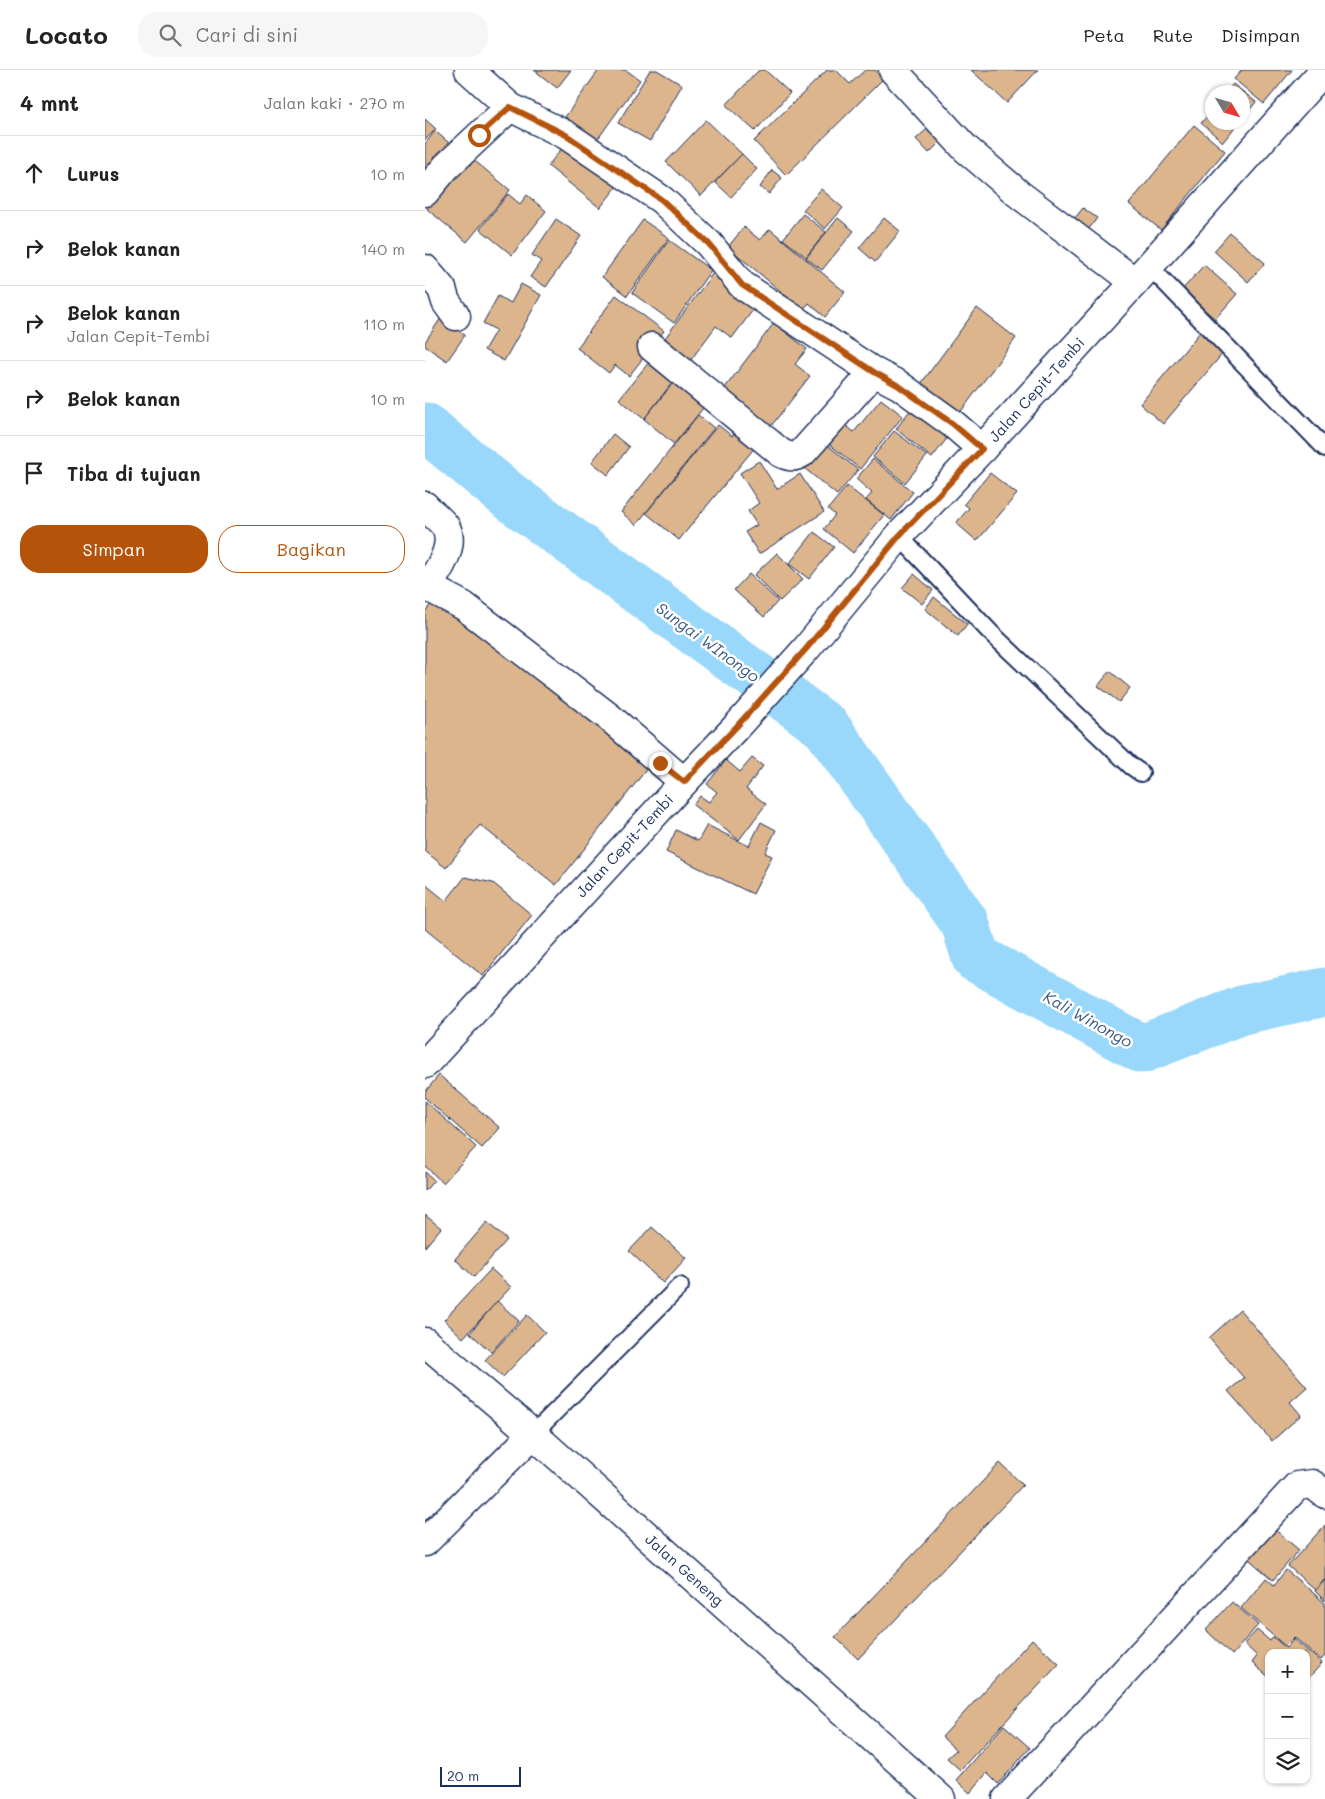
<!DOCTYPE html>
<html lang="id">
<head>
<meta charset="utf-8">
<style>
	:root { --surface:#fff; --page:#f6f6f6; --text:#222; --muted:#767676; --line:#e0e0e0; --accent:#b45309 }
	body { margin:0; font-family:Mali,sans-serif; background:var(--page); color:var(--text) }
	.controls { position:absolute; right:15px; bottom:15px; display:grid; overflow:hidden; border-radius:10px; box-shadow:0 1px 4px #0004 }
	.controls button { width:45px; height:45px; display:grid; place-items:center; padding:0; border:0; border-bottom:1px solid var(--line); background:var(--surface); color:var(--text); font:25px sans-serif }
	.compass { position:absolute; left:780px; top:15px; width:45px; height:45px; border-radius:50%; background:var(--surface); box-shadow:0 1px 4px #0004; rotate:128deg }
	.scale { position:absolute; left:15px; bottom:12px; width:81px; box-sizing:border-box; padding-left:5px; border:2px solid #1b2f5e; border-top:0; font-size:14px; line-height:18px; white-space:nowrap; color:#1b2f5e; -webkit-text-stroke:4px #fff; paint-order:stroke }
	.stop { position:absolute; width:15px; height:15px; margin:-11px; border:4px solid #b45309; border-radius:50%; background:#fff }
	.stop.end { background:#b45309; border-color:#fff; box-shadow:0 1px 5px #0008 }
	.list { margin:0; padding:0; list-style:none }
	h2 { display:flex; justify-content:space-between; align-items:center; height:65px; margin:0; padding:0 20px; font-size:21px }
	h2 small { font-size:16px; font-weight:400; color:var(--muted) }
	.list li { display:grid; grid-template-columns:32px 1fr auto; gap:15px; align-items:center; box-sizing:border-box; height:75px; padding:0 20px; border-top:1px solid var(--line) }
	.list b { display:block; font-size:19px; white-space:nowrap }
	.list p { margin:0; font-size:16px; white-space:nowrap; color:var(--muted) }
	.list em { font-size:16px; font-style:normal; color:var(--muted) }
	.actions { display:flex; gap:10px; padding:15px 20px }
	.actions a { flex:1; padding:11px 0; border:1px solid var(--accent); border-radius:20px; text-align:center; font-size:18px; color:var(--accent) }
	.actions .main { background:var(--accent); color:#fff }
	.icon { flex:none; width:28px; height:28px; fill:none; stroke:currentColor; stroke-width:2; stroke-linecap:round; stroke-linejoin:round }
	.map { position:relative; flex:none; width:900px; height:1729px; overflow:hidden }
	header { display:flex; align-items:center; gap:30px; box-sizing:border-box; height:70px; padding:0 25px; background:var(--surface); border-bottom:1px solid var(--line) }
	header strong { font-size:24px }
	nav { display:flex; gap:28px; margin-inline-start:auto; font-size:18px }
	.search { width:350px; height:45px; background:var(--page); display:flex; align-items:center; gap:12px; box-sizing:border-box; padding:0 18px; border-radius:20px; color:var(--muted); font-size:19px }
	main { display:flex }
	aside { flex:1; background:var(--surface) }
	.map>svg:first-child { display:block }
	.lines { fill:none; stroke-linecap:round; stroke-linejoin:round }
	.river { stroke:#99d8fb; stroke-width:49 }
	.building { fill:#dcb58d; stroke:#1b2f5e }
	.service-casing { stroke:#1b2f5e; stroke-width:20 }
	.minor-casing { stroke:#1b2f5e; stroke-width:31 }
	.secondary-casing { stroke:#1b2f5e; stroke-width:31 }
	.service { stroke:#fff; stroke-width:16 }
	.minor { stroke:#fff; stroke-width:28 }
	.secondary { stroke:#fff; stroke-width:28 }
	.route { stroke:#b45309; stroke-width:6 }
	.labels { text-anchor:middle; stroke-width:5; stroke-linejoin:round; paint-order:stroke }
	.street-label { font-size:15px; fill:#1b2f5e; stroke:#fff }
	.water-label { font-size:16px; font-style:italic; fill:#3a5985; stroke:#fff }
</style>
</head>
<body>
<header>
<strong>Locato</strong>
<div class="search"><svg class="icon" aria-label="search" viewBox="0 0 24 24"><circle cx="10" cy="10" r="6"/><path d="M15 15l6 6"/></svg>Cari di sini</div>
<nav><a>Peta</a><a>Rute</a><a>Disimpan</a></nav>
</header>
<main>
<aside>
<h2>4 mnt<small>Jalan kaki · 270 m</small></h2>
<ul class="list">
<li><svg class="icon" aria-label="ahead" viewBox="0 0 24 24"><path d="M12 20V5M6 11l6-6 6 6"/></svg><div><b>Lurus</b></div><em>10 m</em></li>
<li><svg class="icon" aria-label="right" viewBox="0 0 24 24"><path d="M7 20v-9h11M14 6l5 5-5 5"/></svg><div><b>Belok kanan</b></div><em>140 m</em></li>
<li><svg class="icon" aria-label="right" viewBox="0 0 24 24"><path d="M7 20v-9h11M14 6l5 5-5 5"/></svg><div><b>Belok kanan</b><p>Jalan Cepit-Tembi</p></div><em>110 m</em></li>
<li><svg class="icon" aria-label="right" viewBox="0 0 24 24"><path d="M7 20v-9h11M14 6l5 5-5 5"/></svg><div><b>Belok kanan</b></div><em>10 m</em></li>
<li><svg class="icon" aria-label="arrive" viewBox="0 0 24 24"><path d="M6 21V4h12l-3 4 3 4H6"/></svg><div><b>Tiba di tujuan</b></div></li>
</ul>
<div class="actions"><a class="main">Simpan</a><a>Bagikan</a></div>
</aside>
<div class="map">
<svg width="900" height="1729" viewBox="0 0 900 1729">
	<rect width="100%" height="100%" fill="#fff"/>
	<filter id="ink" filterUnits="userSpaceOnUse"><feTurbulence type="fractalNoise" baseFrequency=".02" numOctaves="2"/><feDisplacementMap in="SourceGraphic" scale="10" xChannelSelector="R" yChannelSelector="G"/><feConvolveMatrix kernelMatrix="1 2 1 2 8 2 1 2 1" color-interpolation-filters="sRGB"/></filter>
	<g filter="url(#ink)">
		<g class="lines">
			<!-- river -->
			<polyline class="river" points="0,357 84,426 401,657 540,853 551,888 717,979 817,940 900,922"/>
		</g>
		<!-- building -->
		<g class="building">
			<polygon points="109,0 146,0 132,18"/>
			<polygon points="174,0 201,0 215,10 172,70 140,47"/>
			<polygon points="225,0 232,0 257,15 225,71 193,53"/>
			<polygon points="334,0 340,0 365,23 330,61 301,35"/>
			<polygon points="402,0 411,0 425,14 440,0 450,0 458,9 361,105 329,71"/>
			<polygon points="546,0 613,0 582,33"/>
			<polygon points="817,0 867,0 839,34 809,9"/>
			<polygon points="808,14 831,32 818,48 818,22 801,22"/>
			<polygon points="788,39 788,52 814,52 798,72 776,53"/>
			<polygon points="0,49 11,59 0,70"/>
			<polygon points="281,50 317,84 276,126 241,92"/>
			<polygon points="769,55 800,81 736,160 704,134"/>
			<polygon points="503,58 515,72 504,83 491,69"/>
			<polygon points="10,61 30,78 0,104 0,74"/>
			<polygon points="140,74 197,110 175,138 123,96"/>
			<polygon points="317,84 332,99 306,127 290,112"/>
			<polygon points="45,87 85,120 42,172 2,139"/>
			<polygon points="347,100 357,108 344,124 335,117"/>
			<polygon points="396,119 418,138 400,159 378,140"/>
			<polygon points="83,124 95,134 102,125 121,141 87,185 55,159"/>
			<polygon points="658,138 672,148 660,164 646,153"/>
			<polygon points="378,144 401,162 381,187 358,169"/>
			<polygon points="413,148 429,161 397,200 381,188"/>
			<polygon points="459,148 475,161 450,192 434,178"/>
			<polygon points="131,149 156,166 121,217 105,207 116,191 107,185"/>
			<polygon points="218,150 244,168 202,226 177,207"/>
			<polygon points="319,157 335,170 345,159 420,222 400,247 384,233 378,240 303,177"/>
			<polygon points="805,163 840,193 823,212 789,181"/>
			<polygon points="244,170 286,200 249,253 207,223"/>
			<polygon points="779,195 812,224 790,249 757,220"/>
			<polygon points="288,203 331,236 307,268 291,256 259,299 232,279"/>
			<polygon points="96,214 116,225 79,291 59,280 71,260 58,253 73,226 86,233"/>
			<polygon points="191,225 239,261 204,306 190,295 184,303 152,278"/>
			<polygon points="552,238 591,268 531,348 492,319"/>
			<polygon points="16,248 40,265 22,291 0,276 0,272"/>
			<polygon points="349,253 382,279 370,294 385,306 346,356 330,344 293,327"/>
			<polygon points="775,262 799,282 738,354 715,334"/>
			<polygon points="229,286 253,305 219,349 194,329"/>
			<polygon points="253,307 283,332 249,374 219,349"/>
			<polygon points="456,329 478,346 435,399 398,369 413,349 429,362"/>
			<polygon points="486,339 523,367 507,388 471,359"/>
			<polygon points="273,345 289,358 211,455 196,442"/>
			<polygon points="293,355 307,366 311,360 331,376 254,470 221,443"/>
			<polygon points="469,361 502,386 480,413 448,387"/>
			<polygon points="188,364 204,377 183,405 167,392"/>
			<polygon points="394,368 433,400 412,425 373,393"/>
			<polygon points="448,389 488,422 466,450 441,430 447,423 431,409"/>
			<polygon points="334,391 352,419 375,404 399,442 334,484 320,462 332,455 323,441 334,433 315,403"/>
			<polygon points="565,403 592,424 552,471 531,453 544,438 539,434"/>
			<polygon points="422,416 459,445 428,483 399,459 410,445 403,439"/>
			<polygon points="389,462 409,477 384,509 364,494"/>
			<polygon points="352,483 378,509 355,531 329,505"/>
			<polygon points="324,504 353,531 339,547 309,520"/>
			<polygon points="489,504 508,520 497,534 477,518"/>
			<polygon points="509,527 542,554 533,566 500,539"/>
			<polygon points="10,529 224,696 131,815 55,755 21,798 0,781 0,542"/>
			<polygon points="685,601 705,618 694,632 673,616"/>
			<polygon points="327,688 338,696 321,719 341,734 314,770 268,735 275,726 284,732 292,722 282,714 301,690 315,702"/>
			<polygon points="336,752 351,760 340,783 347,786 328,824 241,782 251,760 273,771 282,755 324,776"/>
			<polygon points="40,807 68,813 107,845 58,906 0,859 0,814 21,831"/>
			<polygon points="14,1005 75,1058 57,1078 0,1028 0,1022"/>
			<polygon points="0,1031 51,1077 18,1113 0,1096"/>
			<polygon points="0,1102 9,1110 0,1121"/>
			<polygon points="0,1145 16,1158 0,1177"/>
			<polygon points="62,1152 82,1170 49,1207 30,1189"/>
			<polygon points="227,1157 261,1188 238,1213 204,1181"/>
			<polygon points="66,1199 86,1217 38,1268 19,1250"/>
			<polygon points="72,1231 94,1251 66,1282 45,1263"/>
			<polygon points="815,1240 882,1317 865,1332 876,1345 847,1371 803,1321 819,1308 784,1268"/>
			<polygon points="102,1245 120,1262 78,1307 60,1290"/>
			<polygon points="575,1393 598,1415 433,1589 410,1567"/>
			<polygon points="843,1454 874,1480 848,1510 818,1484"/>
			<polygon points="900,1455 900,1509 890,1520 863,1496"/>
			<polygon points="861,1500 900,1533 900,1586 896,1590 869,1567 860,1576 816,1538 841,1508 849,1515"/>
			<polygon points="900,1510 900,1531 890,1521"/>
			<polygon points="807,1532 833,1555 807,1585 781,1560"/>
			<polygon points="832,1560 845,1571 848,1567 861,1578 869,1569 897,1593 881,1611 881,1583 844,1583 844,1607 827,1593 832,1586 819,1574"/>
			<polygon points="607,1569 634,1594 535,1700 522,1688 531,1680 517,1667"/>
			<polygon points="579,1655 605,1678 573,1714 562,1703 545,1723 531,1710"/>
		</g>
		<g class="lines">
			<defs>
				<g id="service">
					<polyline points="724,196 900,378"/>
					<polyline points="474,466 565,562 706,696 716,703"/>
					<polyline points="108,1364 255,1216"/>
				</g>
				<g id="minor">
					<polyline points="44,0 85,37 141,65 237,130 284,174 317,215 449,302 474,315 528,354 557,379"/>
					<polyline points="468,0 541,79 595,125 710,212"/>
					<polyline points="0,122 21,97 85,37"/>
					<polyline points="0,199 17,219 21,232 31,246"/>
					<path d="M227 277 356 383C365 387 369 388 377 383L449 302"/>
					<path d="M0 436C6 443 15 449 20 456 32 475 12 504 0 518"/>
					<polyline points="1,516 39,536 184,647 259,712"/>
					<polyline points="0,1272 108,1364 516,1729"/>
					<polyline points="0,1472 108,1364"/>
					<polyline points="582,1729 872,1416 887,1414 900,1424"/>
				</g>
				<polyline id="secondary" points="0,994 259,712 312,656 381,579 474,466 557,379 710,212 899,0"/>
			</defs>
			<!-- service casing -->
			<use href="#service" class="service-casing"/>
			<!-- minor casing -->
			<use href="#minor" class="minor-casing"/>
			<!-- secondary casing -->
			<use href="#secondary" class="secondary-casing"/>
			<!-- service -->
			<use href="#service" class="service"/>
			<!-- minor -->
			<use href="#minor" class="minor"/>
			<!-- secondary -->
			<use href="#secondary" class="secondary"/>
		</g>
	</g>
	<g class="lines" filter="url(#ink)">
		<!-- route -->
		<polyline class="route" points="54,65 85,37 141,65 237,130 284,174 317,215 449,302 474,316 528,354 557,379 474,466 381,579 312,656 259,712 235,693"/>
	</g>
	<g class="labels">
		<!-- street labels -->
		<g class="street-label">
			<text transform="translate(612 320) rotate(-48)" y="5">Jalan Cepit-Tembi</text>
			<text transform="translate(200 776) rotate(-47)" y="5">Jalan Cepit-Tembi</text>
			<text transform="translate(259 1500) rotate(42)" y="5">Jalan Geneng</text>
		</g>
		<!-- water labels -->
		<g class="water-label">
			<text transform="translate(283 572) rotate(36)" y="6">Sungai WInongo</text>
			<text transform="translate(663 949) rotate(29)" y="6">Kali Winongo</text>
		</g>
	</g>
</svg>
<div class="controls">
<button>+</button>
<button>−</button>
<button><svg class="icon" aria-label="layers" viewBox="0 0 24 24"><path d="M12 4l9 5-9 5-9-5zM3 14l9 5 9-5"/></svg></button>
</div>
<svg class="compass" viewBox="-18 -18 36 36"><path d="M0-13l5 13h-10z" fill="#e53935"/><path d="M0 13l5-13h-10z" fill="#767676"/></svg>
<div class="scale">20 m</div>
<div class="stop" style="left:54px;top:65px"></div>
<div class="stop end" style="left:235px;top:693px"></div>
</div>
</main>
</body>
</html>
